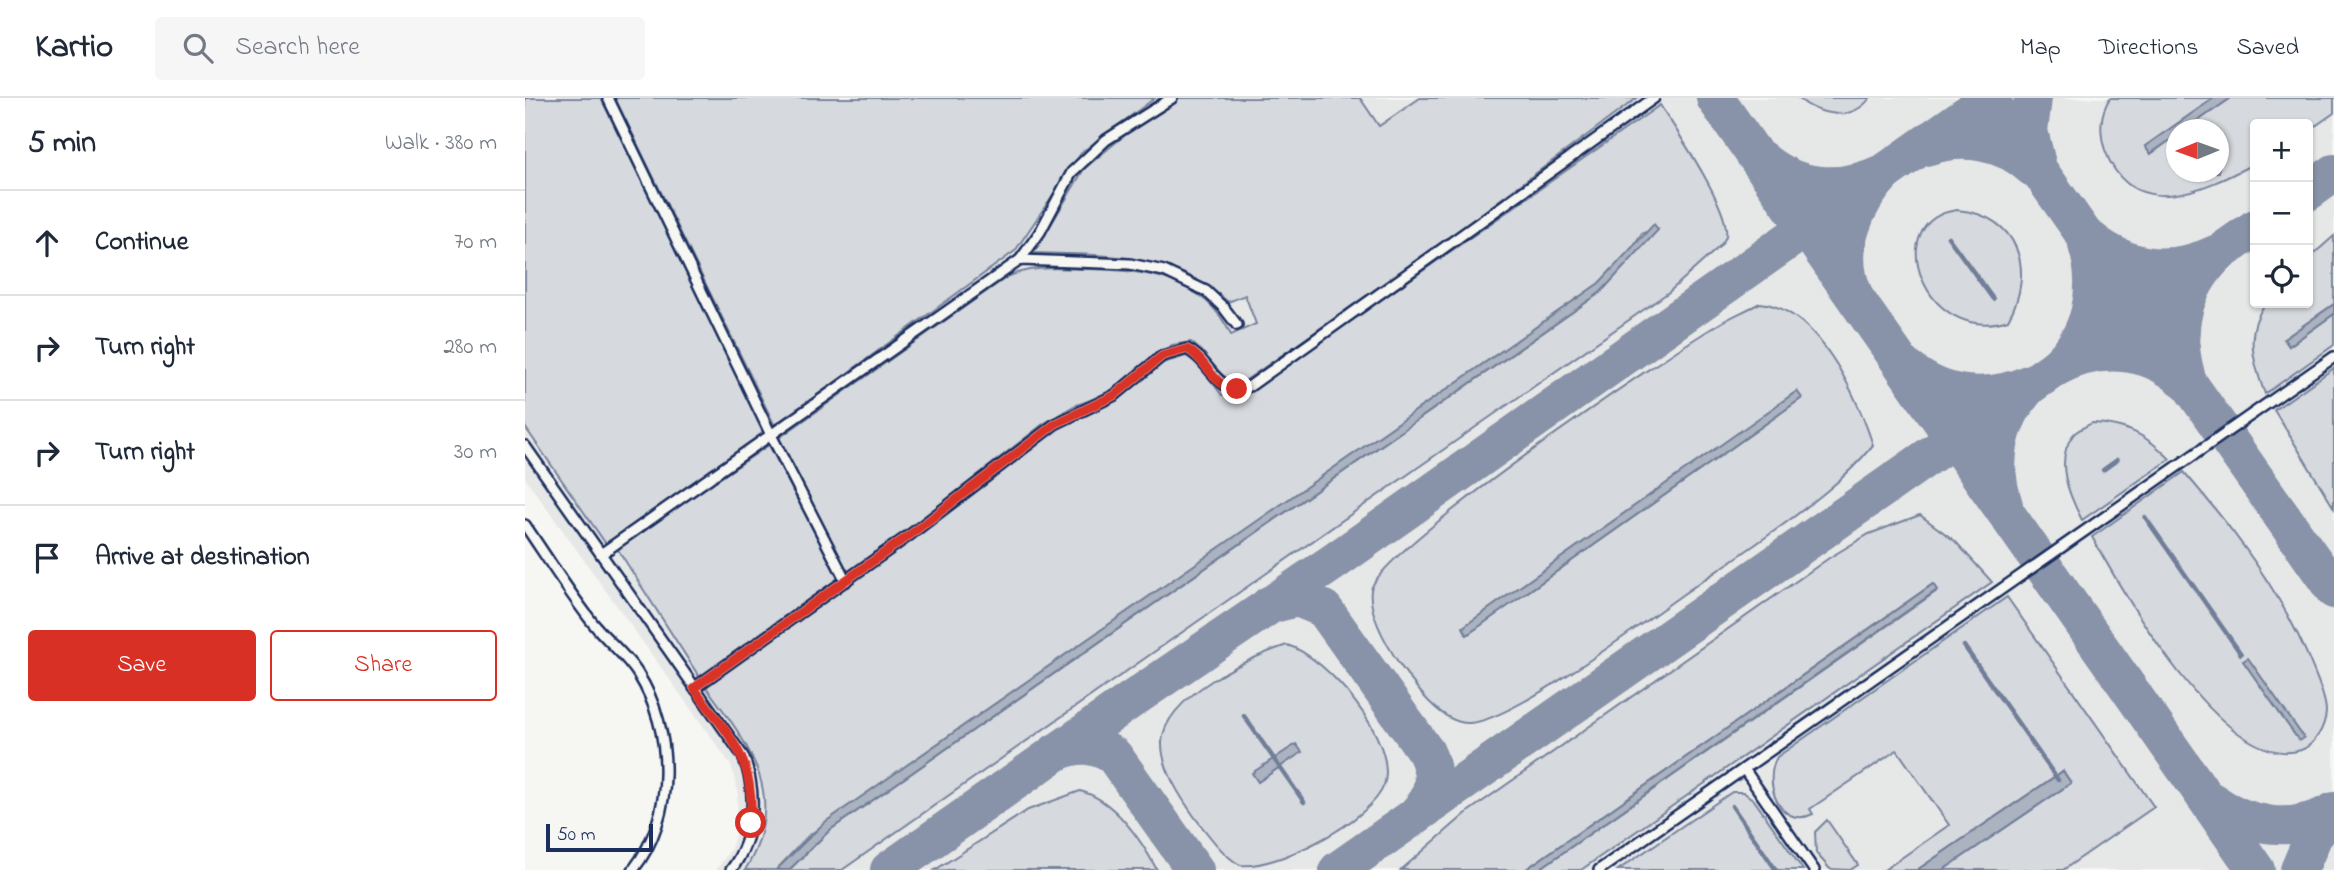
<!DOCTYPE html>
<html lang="en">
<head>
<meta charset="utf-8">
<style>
	:root { --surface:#fff; --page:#f6f6f7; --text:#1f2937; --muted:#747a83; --line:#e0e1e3; --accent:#d93025 }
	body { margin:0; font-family:"Indie Flower",sans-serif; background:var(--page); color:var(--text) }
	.controls { position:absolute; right:21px; top:21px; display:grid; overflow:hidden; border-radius:7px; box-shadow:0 2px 5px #0004 }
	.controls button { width:63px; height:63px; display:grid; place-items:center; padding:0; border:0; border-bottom:2px solid var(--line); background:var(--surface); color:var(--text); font:35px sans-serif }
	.compass { position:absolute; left:1641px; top:21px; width:63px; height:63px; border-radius:50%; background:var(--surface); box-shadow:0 2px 5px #0004; rotate:269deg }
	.scale { position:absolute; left:21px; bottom:18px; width:107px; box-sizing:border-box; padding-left:7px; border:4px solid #1b2f5e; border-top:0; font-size:19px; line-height:24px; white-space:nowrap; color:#1b2f5e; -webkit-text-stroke:5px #f6f6f2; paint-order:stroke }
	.stop { position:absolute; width:21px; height:21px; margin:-16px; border:5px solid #d93025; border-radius:50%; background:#fff }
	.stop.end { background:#d93025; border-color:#fff; box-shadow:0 2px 7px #0008 }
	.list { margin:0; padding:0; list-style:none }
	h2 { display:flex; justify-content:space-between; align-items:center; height:91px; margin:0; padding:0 28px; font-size:30px }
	h2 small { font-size:23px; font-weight:400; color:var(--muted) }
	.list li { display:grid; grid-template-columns:46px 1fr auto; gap:21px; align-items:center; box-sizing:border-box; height:105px; padding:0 28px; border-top:2px solid var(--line) }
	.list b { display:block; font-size:26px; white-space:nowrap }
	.list em { font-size:23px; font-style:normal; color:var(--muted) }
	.actions { display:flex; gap:14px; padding:21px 28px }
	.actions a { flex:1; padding:16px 0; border:2px solid var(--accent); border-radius:7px; text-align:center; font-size:24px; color:var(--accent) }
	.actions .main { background:var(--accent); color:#fff }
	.icon { flex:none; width:38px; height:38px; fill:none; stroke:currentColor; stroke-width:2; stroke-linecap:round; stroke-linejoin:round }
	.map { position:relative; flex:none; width:1809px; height:772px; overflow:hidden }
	header { display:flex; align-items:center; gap:42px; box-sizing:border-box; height:98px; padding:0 35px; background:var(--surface); border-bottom:2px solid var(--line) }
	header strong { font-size:33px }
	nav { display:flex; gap:38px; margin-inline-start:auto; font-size:24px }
	.search { width:490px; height:63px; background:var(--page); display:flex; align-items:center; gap:18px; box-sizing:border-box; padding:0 24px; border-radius:7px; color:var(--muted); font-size:26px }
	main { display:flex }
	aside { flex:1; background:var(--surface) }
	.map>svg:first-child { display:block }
	.built { fill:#e6e7e7; fill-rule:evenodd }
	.green { fill:#d6d9dd; stroke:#78849e; stroke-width:2; fill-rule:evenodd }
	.water { fill:#abb2c0; stroke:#717e99; stroke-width:2 }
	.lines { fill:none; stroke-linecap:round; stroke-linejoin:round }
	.stream { stroke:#717e99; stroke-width:4.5 }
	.taxiway { stroke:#8892a8; stroke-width:38 }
	.lane-casing { stroke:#1b2f5e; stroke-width:14 }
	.lane { stroke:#f6f6f2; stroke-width:9 }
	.route { stroke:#d93025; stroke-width:9 }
</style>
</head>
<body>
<header>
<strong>Kartio</strong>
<div class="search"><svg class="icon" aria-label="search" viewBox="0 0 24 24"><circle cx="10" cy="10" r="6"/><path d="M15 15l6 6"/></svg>Search here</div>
<nav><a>Map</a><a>Directions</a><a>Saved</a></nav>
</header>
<main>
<aside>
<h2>5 min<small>Walk · 380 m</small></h2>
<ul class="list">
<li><svg class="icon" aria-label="ahead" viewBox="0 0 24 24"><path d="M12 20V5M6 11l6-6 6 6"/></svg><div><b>Continue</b></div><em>70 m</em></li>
<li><svg class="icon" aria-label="right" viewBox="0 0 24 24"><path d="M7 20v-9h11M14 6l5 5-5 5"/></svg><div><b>Turn right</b></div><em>280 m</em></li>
<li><svg class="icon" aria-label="right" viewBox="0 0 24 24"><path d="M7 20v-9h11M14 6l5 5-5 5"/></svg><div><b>Turn right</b></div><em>30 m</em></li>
<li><svg class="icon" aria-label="arrive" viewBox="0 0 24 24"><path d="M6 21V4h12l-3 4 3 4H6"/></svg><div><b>Arrive at destination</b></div></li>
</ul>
<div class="actions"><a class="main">Save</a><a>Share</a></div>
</aside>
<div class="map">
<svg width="1809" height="772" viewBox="0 0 1809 772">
	<rect width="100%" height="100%" fill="#f6f6f2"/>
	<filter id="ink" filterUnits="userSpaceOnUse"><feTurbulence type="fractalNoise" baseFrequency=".0143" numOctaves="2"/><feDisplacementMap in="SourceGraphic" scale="14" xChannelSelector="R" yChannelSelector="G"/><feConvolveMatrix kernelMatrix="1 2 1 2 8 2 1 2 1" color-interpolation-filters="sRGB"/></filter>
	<g filter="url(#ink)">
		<!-- built -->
		<path class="built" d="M0 0H1809V772H191L206 751 211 733 213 693 206 667 0 380ZM1730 26H1783V205H1730ZM1652 32H1694V74H1652Z"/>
		<!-- green -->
		<g class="green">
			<polygon points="0,0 76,0 239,334 81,446 0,329"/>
			<polygon points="90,0 630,0 557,54 490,153 250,328"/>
			<path d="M652 0H835L854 28 895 0H1112L890 165 721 282C695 290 685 257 666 244L647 247 583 296 549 308 518 326 383 432 324 474 319 472 254 340 482 179C506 168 530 170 557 171 615 171 679 177 706 237L731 226 720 197 703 204C647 154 579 157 509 155L559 71 626 15Z"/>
			<path d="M1273 0H1345C1327 24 1294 18 1273 0Z"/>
			<path d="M1585 0H1689L1620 49 1626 56 1651 38 1652 74H1694V32L1661 31 1706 0H1809V15L1783 33V26H1730V65C1680 92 1607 127 1580 52 1574 34 1575 15 1585 0Z"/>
			<path d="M1135 7C1150 30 1206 112 1201 138 1200 142 1197 145 1195 148L1144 194 317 772H264L305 732 1076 194 1132 132 1117 135 1099 162 1073 187 283 738 251 772H220C265 699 224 647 181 589L388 440 512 344 551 318 596 299 631 267 661 258 674 267 697 297H720Z"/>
			<path d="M1432 112C1494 117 1511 173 1483 222 1400 249 1354 122 1432 112Z"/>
			<path d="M1809 138V206L1759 241 1764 248 1809 216V247L1740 296C1728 264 1719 233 1741 205H1783V161Z"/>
			<path d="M1235 205C1294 211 1332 299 1348 347 1334 364 1320 378 1303 392 1257 430 1206 463 1157 497 1117 525 987 624 944 625 916 626 890 588 875 567 863 549 843 516 846 492 853 452 1144 255 1194 226 1207 218 1222 212 1235 205ZM1277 300 943 536H942Z"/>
			<polygon points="1809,270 1809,410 1749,312"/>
			<path d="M1567 325C1600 326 1622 337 1645 361L1557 422C1544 397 1529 363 1548 337 1552 332 1562 328 1567 325Z"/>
			<polygon points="244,347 314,480 175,580 92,450"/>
			<path d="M1659 374C1711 434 1760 499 1789 573 1794 586 1801 601 1801 614 1800 629 1790 647 1776 652 1700 676 1598 495 1567 439Z"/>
			<polygon points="1395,417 1430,443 1467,484 1056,772 1013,772 1412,493 1408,486 1000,772 876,772 944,713 1304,460 1344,436"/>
			<path d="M1482 499 1629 709 1538 772H1418L1546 685 1538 673 1392 772H1359L1424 727 1372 652 1285 711 1288 716C1255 732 1237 685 1252 659Z"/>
			<path d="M762 547C801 558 874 643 859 687 847 722 751 772 715 767 697 757 683 736 671 721 656 700 636 670 637 644 640 598 725 559 762 547Z"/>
			<path d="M555 693C589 701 617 743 632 772H410L503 712Z"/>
			<polygon points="1207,694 1218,694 1229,702 1278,772 1093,772"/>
			<polygon points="1302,722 1333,767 1325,772 1305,771 1291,755 1290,734"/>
		</g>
		<!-- water -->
		<g class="water">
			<polygon points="1689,0 1706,0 1661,31 1652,32 1651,38 1625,56 1620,48"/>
			<polygon points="1129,126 1133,132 1076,194 305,732 264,772 251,772 300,724 1074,185"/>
			<polygon points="1809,206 1809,216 1764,248 1759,241"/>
			<polygon points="1272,293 1277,300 942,537 938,529"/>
			<polygon points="1408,486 1412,492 1013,772 1000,772"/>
			<polygon points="1723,560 1779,640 1774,643 1718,563"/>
			<polygon points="771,646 777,654 733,684 727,675"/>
			<polygon points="1538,673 1546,685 1418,772 1392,772"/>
		</g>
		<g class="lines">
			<!-- stream -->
			<g class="stream">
				<polyline points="1423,139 1468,201"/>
				<polyline points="1578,372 1592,362"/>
				<polyline points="1620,419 1716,556"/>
				<polyline points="1439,548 1533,682"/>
				<polyline points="719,618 779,704"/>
				<polyline points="1207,708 1251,772"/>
			</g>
			<!-- taxiway -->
			<g class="taxiway">
				<polyline points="1190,0 1731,772"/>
				<polyline points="1463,0 1809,492"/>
				<polyline points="1508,0 1504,33 1512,66"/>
				<path d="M1401 49C1438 37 1478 42 1508 70"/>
				<path d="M1236 61C1273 93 1318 94 1360 74 1330 105 1310 151 1328 194"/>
				<polyline points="1783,94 1809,75"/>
				<path d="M1565 141C1604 173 1649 176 1693 155 1658 191 1648 229 1661 277"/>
				<path d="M1562 147C1576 191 1566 239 1530 270 1572 247 1620 249 1657 280"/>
				<path d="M1383 271C1420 301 1465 304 1508 284 1474 318 1464 362 1479 407"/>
				<path d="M744 507 772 500 799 511 901 654C913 679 909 698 890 718"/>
				<path d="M531 654C553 645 569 645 589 658L670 772"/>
				<path d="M1685 702C1723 729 1767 737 1809 713"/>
				<polyline points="364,772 606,602 810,463 1465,0"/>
				<polyline points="813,772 1730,130"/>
				<polyline points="1774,772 1789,737 1809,715"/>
			</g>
			<defs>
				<g id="lane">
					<polyline points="83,0 246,337 321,483"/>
					<polyline points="495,162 515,134 547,74 581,42 647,0"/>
					<path d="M0 348 218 658C233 695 230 740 206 772"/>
					<path d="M0 427C21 458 41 490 64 520 78 540 100 555 113 576 149 632 151 718 108 772"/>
					<polyline points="76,456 495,162 605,166 639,173 681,193 699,210 712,227"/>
					<path d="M169 590 386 436 530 326 590 297 637 258 662 251C687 263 691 300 725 288L1129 0"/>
					<polyline points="1219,671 1289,772"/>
					<polyline points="1074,772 1809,259"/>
				</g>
			</defs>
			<!-- lane casing -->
			<use href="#lane" class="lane-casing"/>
			<!-- lane -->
			<use href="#lane" class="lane"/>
		</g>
	</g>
	<g class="lines" filter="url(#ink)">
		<!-- route -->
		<path class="route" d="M226 725C230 659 205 640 169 590L386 436 530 326 590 297 637 258 662 251C682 261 688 290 712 291"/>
	</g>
</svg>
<div class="controls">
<button>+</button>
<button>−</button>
<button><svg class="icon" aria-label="locate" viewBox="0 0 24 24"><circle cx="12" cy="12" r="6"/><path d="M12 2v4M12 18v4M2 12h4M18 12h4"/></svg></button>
</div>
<svg class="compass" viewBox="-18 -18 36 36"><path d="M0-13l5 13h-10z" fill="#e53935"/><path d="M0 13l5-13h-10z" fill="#747a83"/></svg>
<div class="scale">50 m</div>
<div class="stop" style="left:226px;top:725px"></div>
<div class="stop end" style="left:712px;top:291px"></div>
</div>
</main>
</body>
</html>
